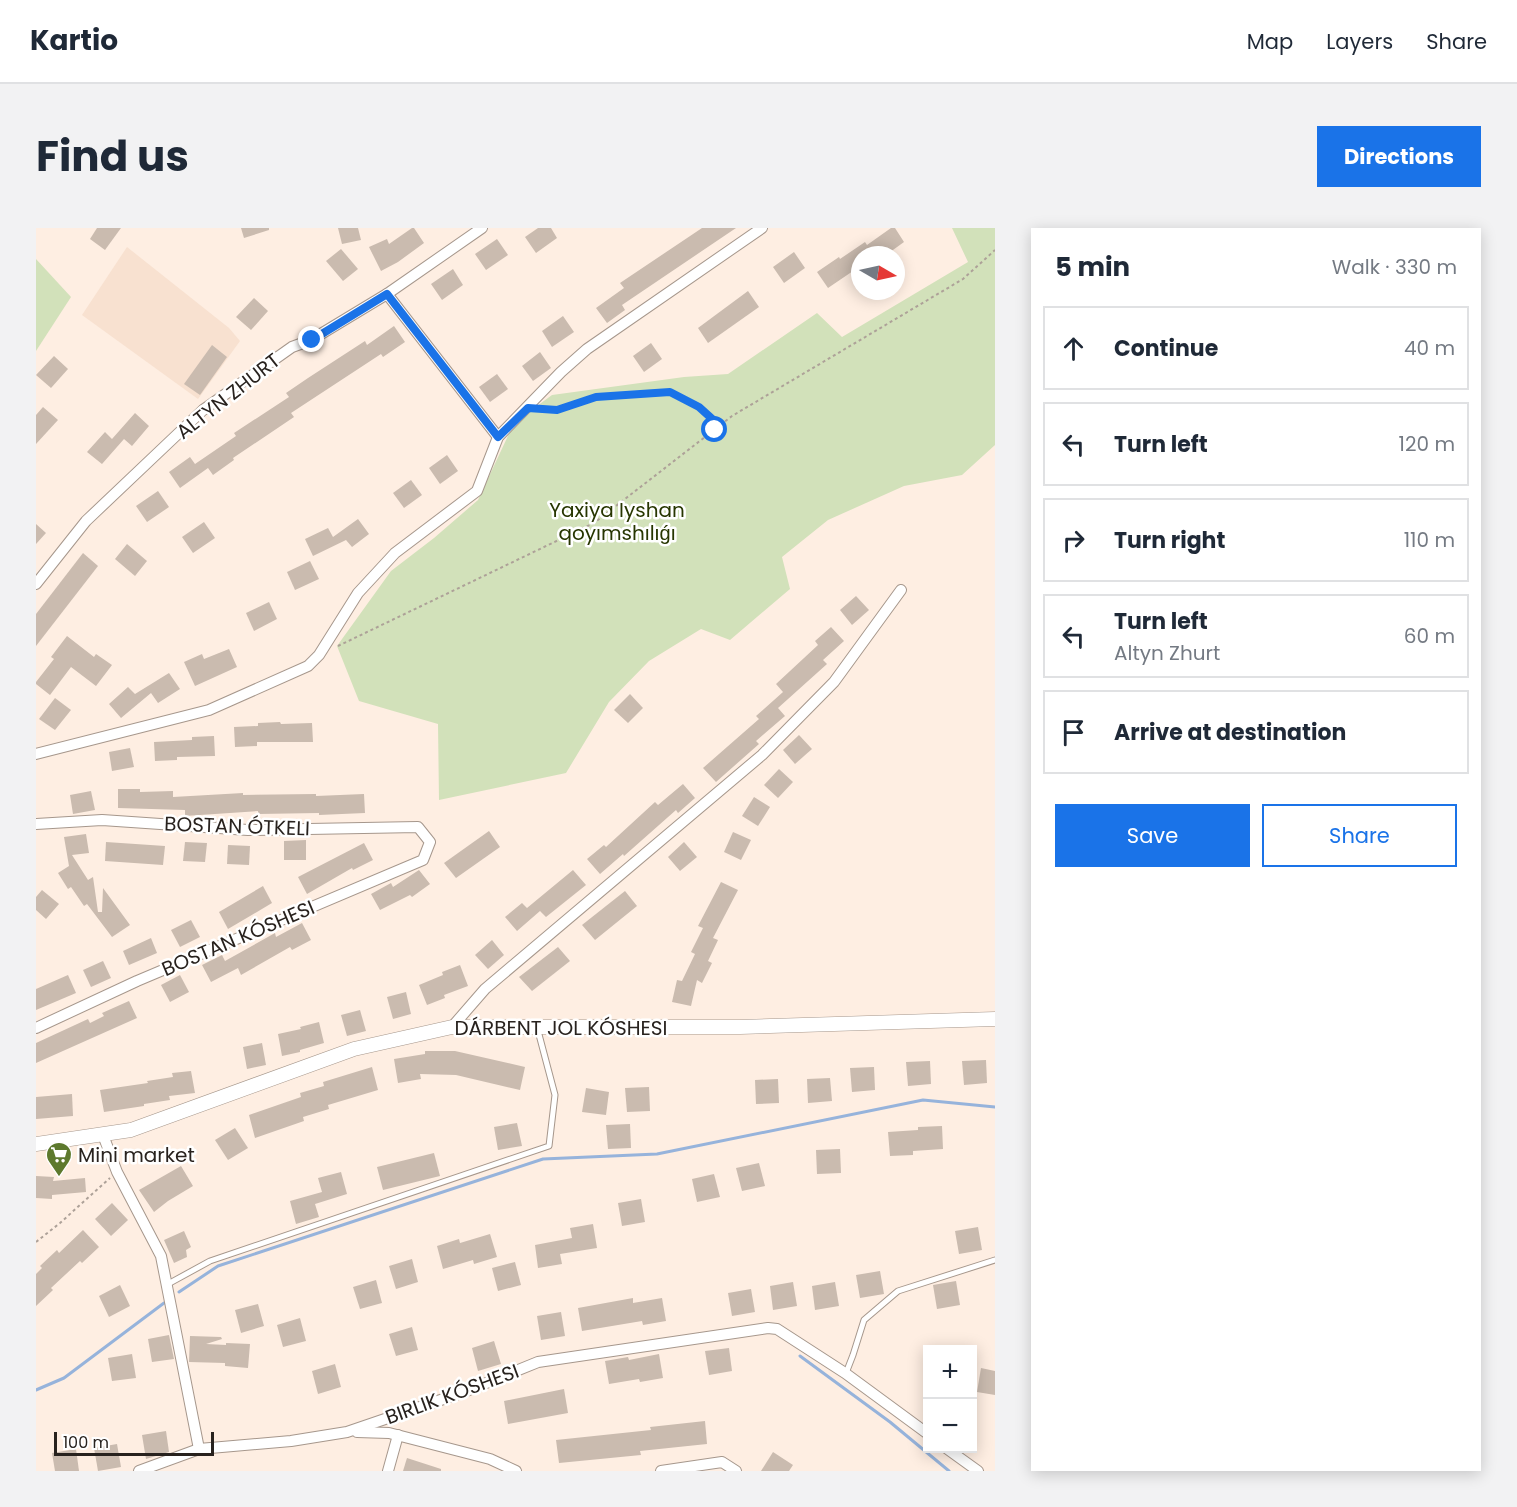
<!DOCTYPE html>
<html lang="en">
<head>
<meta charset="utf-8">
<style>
	:root { --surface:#fff; --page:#f2f2f3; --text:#1f2937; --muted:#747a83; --line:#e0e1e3; --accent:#1a73e8 }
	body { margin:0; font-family:Poppins,sans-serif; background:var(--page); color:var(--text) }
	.controls { position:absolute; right:18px; bottom:18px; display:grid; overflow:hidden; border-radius:0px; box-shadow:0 3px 15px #0003 }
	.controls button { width:54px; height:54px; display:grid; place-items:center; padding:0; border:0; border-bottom:2px solid var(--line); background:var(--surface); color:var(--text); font:30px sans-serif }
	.compass { position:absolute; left:815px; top:18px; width:54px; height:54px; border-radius:50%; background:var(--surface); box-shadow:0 3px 15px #0003; rotate:99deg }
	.scale { position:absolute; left:18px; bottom:15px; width:160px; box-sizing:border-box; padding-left:6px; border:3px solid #28221e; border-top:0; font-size:16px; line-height:21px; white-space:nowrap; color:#28221e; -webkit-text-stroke:4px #fff; paint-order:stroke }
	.stop { position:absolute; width:18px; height:18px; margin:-14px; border:4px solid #1a73e8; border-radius:50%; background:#fff }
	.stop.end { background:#1a73e8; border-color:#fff; box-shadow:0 2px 6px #0008 }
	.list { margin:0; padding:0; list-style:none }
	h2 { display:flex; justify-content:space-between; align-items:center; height:78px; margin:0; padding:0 24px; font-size:26px }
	h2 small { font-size:20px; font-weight:400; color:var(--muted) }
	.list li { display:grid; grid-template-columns:39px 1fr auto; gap:18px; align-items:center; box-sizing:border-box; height:84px; margin:0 12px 12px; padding:0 12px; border:2px solid var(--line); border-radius:0px }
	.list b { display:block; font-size:22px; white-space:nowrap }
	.list p { margin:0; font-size:20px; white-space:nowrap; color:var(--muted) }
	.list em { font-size:20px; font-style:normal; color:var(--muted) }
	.actions { display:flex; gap:12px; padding:18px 24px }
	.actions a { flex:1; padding:14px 0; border:2px solid var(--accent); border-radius:0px; text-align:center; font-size:21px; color:var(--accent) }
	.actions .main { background:var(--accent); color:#fff }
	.icon { flex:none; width:33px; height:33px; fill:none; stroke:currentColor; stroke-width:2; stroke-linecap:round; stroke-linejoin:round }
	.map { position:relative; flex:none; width:959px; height:1243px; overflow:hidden; border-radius:0px }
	header { display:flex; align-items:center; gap:36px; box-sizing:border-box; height:84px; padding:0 30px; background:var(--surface); border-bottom:2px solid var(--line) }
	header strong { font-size:28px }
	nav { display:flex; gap:33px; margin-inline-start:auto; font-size:21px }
	.intro { display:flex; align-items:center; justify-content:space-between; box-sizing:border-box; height:144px; padding:0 36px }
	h1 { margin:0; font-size:42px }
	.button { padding:15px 27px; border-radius:0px; background:var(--accent); color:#fff; font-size:21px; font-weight:700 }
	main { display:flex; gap:36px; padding:0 36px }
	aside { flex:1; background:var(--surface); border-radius:0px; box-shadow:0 3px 15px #0003 }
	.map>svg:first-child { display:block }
	.built { fill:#f8e1d0 }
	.green { fill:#d2e1ba }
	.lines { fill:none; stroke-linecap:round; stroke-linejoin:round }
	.stream { stroke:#96b3db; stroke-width:3 }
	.building { fill:#cabbaf }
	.lane-casing { stroke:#a6978c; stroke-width:7 }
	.street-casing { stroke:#a6978c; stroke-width:12 }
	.secondary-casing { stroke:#a6978c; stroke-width:15 }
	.path { stroke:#ada198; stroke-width:2; stroke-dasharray:3 3; stroke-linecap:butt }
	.lane { stroke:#fff; stroke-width:5 }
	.street { stroke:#fff; stroke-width:10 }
	.secondary { stroke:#fff; stroke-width:14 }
	.route { stroke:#1a73e8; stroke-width:8 }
	.labels { text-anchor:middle; stroke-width:5; stroke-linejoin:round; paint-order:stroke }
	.street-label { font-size:20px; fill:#28221e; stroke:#fff }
	.park-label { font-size:20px; fill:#273601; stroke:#fff }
	.poi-label { font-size:20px; fill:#28221e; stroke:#fff; text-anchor:start }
</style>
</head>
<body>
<header>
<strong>Kartio</strong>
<nav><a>Map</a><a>Layers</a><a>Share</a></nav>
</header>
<div class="intro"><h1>Find us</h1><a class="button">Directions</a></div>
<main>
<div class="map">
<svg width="959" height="1243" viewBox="0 0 959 1243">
	<rect width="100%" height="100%" fill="#feeee2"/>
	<!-- built -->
	<polygon class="built" points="91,19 193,100 204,113 162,171 46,87"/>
	<!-- green -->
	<g class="green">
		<polygon points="916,0 959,0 959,217 926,247 868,258 792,292 746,329 754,361 694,412 665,401 613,433 573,474 530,545 403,572 402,496 323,473 301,418 355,343 398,310 442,272 478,195 516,167 648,149 692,146 781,85 806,109 932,34"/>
		<polygon points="0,31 35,69 0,123"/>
	</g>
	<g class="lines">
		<!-- stream -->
		<g class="stream">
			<polyline points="143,1064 182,1038 507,931 621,926 887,872 959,879"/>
			<polyline points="764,1128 854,1194 913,1243"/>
			<polyline points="0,1162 28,1150 128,1075"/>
		</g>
	</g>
	<!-- building -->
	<g class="building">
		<polygon points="61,0 85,0 69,22 54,11"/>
		<polygon points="205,0 233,0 233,2 208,10"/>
		<polygon points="302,0 322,0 325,12 306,16"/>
		<polygon points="376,0 378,0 388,15 362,34 345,43 333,19 351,11 353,16"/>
		<polygon points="502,0 515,0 521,10 500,25 489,9"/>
		<polygon points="666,0 700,0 586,77 589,82 571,95 560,80 588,60 584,55"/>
		<polygon points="855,0 859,0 868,14 850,27 824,27 824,41 818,45 817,43 792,60 781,44 803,29 804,31 829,14 831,17"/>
		<polygon points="461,11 472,27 450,42 439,26"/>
		<polygon points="305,21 322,41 307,53 290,33"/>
		<polygon points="758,24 769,40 748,55 737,39"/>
		<polygon points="417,41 427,57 406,72 395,56"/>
		<polygon points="712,63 723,79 672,115 662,100"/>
		<polygon points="218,70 232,83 215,102 200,89"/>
		<polygon points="527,88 538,104 516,119 506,103"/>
		<polygon points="358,98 369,114 347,129 345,126 255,185 258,189 197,230 198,232 177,247 172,240 144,260 133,244 154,229 159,236 200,208 198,205 253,169 250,165 272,150 329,113 331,117"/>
		<polygon points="615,115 626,131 608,144 597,128"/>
		<polygon points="176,117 191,129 164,167 148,156"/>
		<polygon points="504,124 515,140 497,153 486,138"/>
		<polygon points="18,128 32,141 15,160 0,147"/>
		<polygon points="461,146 472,161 454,174 443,159"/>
		<polygon points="7,179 22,192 0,216 0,187"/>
		<polygon points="99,185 113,198 96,218 88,211 66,236 51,224 69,204 76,211"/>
		<polygon points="411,227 422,243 404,256 393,240"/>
		<polygon points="375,252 386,267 368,280 357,265"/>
		<polygon points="122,263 133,279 111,294 100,278"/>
		<polygon points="322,291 333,306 316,319 310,312 277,328 269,311 292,300 297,309"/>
		<polygon points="168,294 179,310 157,325 146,309"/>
		<polygon points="0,296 10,305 0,316"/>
		<polygon points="91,316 111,333 99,348 79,331"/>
		<polygon points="47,325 62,338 0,418 0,386"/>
		<polygon points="274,333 283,351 259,362 251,344"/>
		<polygon points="820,368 833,382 816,397 804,382"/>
		<polygon points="233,374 241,391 218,403 210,385"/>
		<polygon points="795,399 808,413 787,432 791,436 742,480 749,488 720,513 723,516 680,554 667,540 723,491 720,488 747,464 740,456 782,417 779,413"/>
		<polygon points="31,408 58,429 60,426 76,437 60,458 35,439 14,467 0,456 0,454 18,431 15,429"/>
		<polygon points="193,421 201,439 159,458 148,434 166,426 168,431"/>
		<polygon points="133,445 144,461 122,475 115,465 85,490 73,476 92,459 99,466"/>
		<polygon points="594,466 607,480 592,495 578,482"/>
		<polygon points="19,470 35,482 19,502 3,491"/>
		<polygon points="244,494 245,496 276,495 277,514 221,514 221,518 199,519 198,499 222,498 222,495"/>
		<polygon points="763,507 776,521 759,536 747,522"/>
		<polygon points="178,508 179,528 141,529 141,532 119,533 118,514 156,512 156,509"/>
		<polygon points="94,520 98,539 76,543 73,524"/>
		<polygon points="743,541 757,554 742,570 728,557"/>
		<polygon points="647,556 659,570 642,585 640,582 588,628 587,626 564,646 551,631 568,617 570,619 619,574 622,577"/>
		<polygon points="82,561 104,561 104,564 137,563 137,569 207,565 207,567 280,566 280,568 328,566 329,585 283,587 283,585 222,586 222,583 149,588 149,582 82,580"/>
		<polygon points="55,563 59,582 37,586 34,567"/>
		<polygon points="718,569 734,579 722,598 706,588"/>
		<polygon points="453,603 464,619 420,650 408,635"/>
		<polygon points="697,604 715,612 705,632 688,624"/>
		<polygon points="50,606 53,625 36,627 52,652 57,649 62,684 66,684 67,660 94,697 76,709 51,676 48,678 35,659 32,661 22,645 33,638 28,609"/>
		<polygon points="270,612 270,632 248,632 248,613"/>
		<polygon points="70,614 129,618 127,637 69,633"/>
		<polygon points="149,614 171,615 169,634 147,633"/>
		<polygon points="648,614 661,629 644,643 632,629"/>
		<polygon points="328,615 337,632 317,642 316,640 271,666 262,649"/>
		<polygon points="192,617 214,618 213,637 191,636"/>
		<polygon points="383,642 394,656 376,669 374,667 344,682 335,666 355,655 357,659"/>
		<polygon points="537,642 550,657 510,689 504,683 481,703 469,689 486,675 491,680"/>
		<polygon points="685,654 702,662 677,710 682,712 672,733 676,735 666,755 661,752 655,778 636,774 641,752 646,753 659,726 655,724 667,700 662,698"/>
		<polygon points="227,658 236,675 192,701 183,684"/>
		<polygon points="6,662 23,676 10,691 0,682 0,669"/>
		<polygon points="589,663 601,678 559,712 546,697"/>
		<polygon points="155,692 164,709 144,719 135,702"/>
		<polygon points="266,695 275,712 256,722 254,719 205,747 202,740 175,754 166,737 186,727 189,733 239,705 240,709"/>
		<polygon points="115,710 121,725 93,737 87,723"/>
		<polygon points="456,712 468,727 452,741 439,727"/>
		<polygon points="522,719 534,733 496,763 483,749"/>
		<polygon points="67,733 75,750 55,759 47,742"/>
		<polygon points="424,737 432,758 408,767 409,770 391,777 383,757 407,747 406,744"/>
		<polygon points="32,747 40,765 0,782 0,761"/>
		<polygon points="144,747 153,764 134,774 125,757"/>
		<polygon points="370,764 375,786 357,791 351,769"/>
		<polygon points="93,773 101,790 0,835 0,815 52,791 54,795 68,788 66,785"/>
		<polygon points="324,782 330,803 311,808 305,787"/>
		<polygon points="283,794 288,815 264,822 264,824 246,828 242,806 265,801 264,799"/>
		<polygon points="226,815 230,837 211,841 207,819"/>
		<polygon points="389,823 419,823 489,839 484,862 420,847 384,846 385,851 362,855 358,831 389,826"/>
		<polygon points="950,832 951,855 928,857 926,833"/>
		<polygon points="894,833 895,856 872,858 870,834"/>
		<polygon points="336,839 342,862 292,877 293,881 267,889 268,893 219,910 213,887 265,869 264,865 288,858 287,854"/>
		<polygon points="838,839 839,862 816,864 814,840"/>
		<polygon points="155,843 159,865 133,868 134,872 108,876 108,878 68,884 64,862 112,855 111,853 137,849 136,845"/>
		<polygon points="794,850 796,873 772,875 771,851"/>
		<polygon points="742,851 743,875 720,876 719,852"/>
		<polygon points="613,859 614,883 591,884 589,860"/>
		<polygon points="550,860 573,864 570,887 546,884"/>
		<polygon points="36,866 37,888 0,891 0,869"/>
		<polygon points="481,895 486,918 462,922 458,899"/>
		<polygon points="594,896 595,920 572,921 570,897"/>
		<polygon points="906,898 907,921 877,923 877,927 854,928 852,904 882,902 882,899"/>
		<polygon points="199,900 212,920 192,932 179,912"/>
		<polygon points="804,921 805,945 781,946 780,922"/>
		<polygon points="398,925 404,948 347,962 341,939"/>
		<polygon points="723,935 729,958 706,963 700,940"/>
		<polygon points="145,938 157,958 132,973 118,984 103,962"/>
		<polygon points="305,944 311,966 279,976 283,989 260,996 254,973 286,964 282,950"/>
		<polygon points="678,946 684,969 661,974 656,951"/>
		<polygon points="0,948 18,949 17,953 49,950 50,964 16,967 16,971 0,970"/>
		<polygon points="605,971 609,994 586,998 582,975"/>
		<polygon points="76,975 92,992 75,1008 59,991"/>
		<polygon points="557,996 561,1020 524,1026 526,1036 502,1040 499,1017 536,1010 534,1000"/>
		<polygon points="942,999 946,1022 923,1026 919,1003"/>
		<polygon points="47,1002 63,1019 46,1035 44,1033 15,1060 17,1062 0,1078 0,1046 6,1040 4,1038 21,1022 23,1025"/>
		<polygon points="148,1003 155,1019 150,1022 151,1029 138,1035 128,1012"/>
		<polygon points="454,1006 461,1029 438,1036 437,1032 407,1041 401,1018 423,1011 424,1015"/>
		<polygon points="376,1031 382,1054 360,1061 353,1038"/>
		<polygon points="479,1034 485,1057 462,1063 456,1040"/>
		<polygon points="844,1043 848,1066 824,1070 820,1047"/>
		<polygon points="340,1052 346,1075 324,1081 317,1059"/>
		<polygon points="920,1053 924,1077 901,1081 897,1057"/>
		<polygon points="757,1054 761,1078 737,1082 734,1058"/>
		<polygon points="799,1054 803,1078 779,1082 776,1058"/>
		<polygon points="84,1057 94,1078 73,1089 63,1068"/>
		<polygon points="715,1061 719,1084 696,1088 692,1065"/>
		<polygon points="597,1070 597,1075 626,1070 630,1093 607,1097 606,1093 546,1103 542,1080"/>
		<polygon points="222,1076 228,1098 205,1105 199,1082"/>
		<polygon points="525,1084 529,1108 505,1112 501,1088"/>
		<polygon points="264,1090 270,1113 247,1119 241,1097"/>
		<polygon points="376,1099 382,1122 360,1128 353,1106"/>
		<polygon points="133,1107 138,1131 116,1134 112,1111"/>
		<polygon points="154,1108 185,1109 186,1111 170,1116 190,1117 190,1115 214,1116 212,1140 189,1138 189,1135 153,1134"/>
		<polygon points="458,1113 465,1136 442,1143 436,1120"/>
		<polygon points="693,1120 696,1143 673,1147 669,1123"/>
		<polygon points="96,1126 100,1150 76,1153 72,1130"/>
		<polygon points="623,1126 627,1150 604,1154 603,1151 573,1156 569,1133 592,1129 593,1132"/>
		<polygon points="299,1136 305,1159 282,1166 276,1143"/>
		<polygon points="945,1140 959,1143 959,1167 941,1164"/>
		<polygon points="528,1161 532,1185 472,1196 468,1173"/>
		<polygon points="669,1193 671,1216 604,1223 605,1227 523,1235 520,1212 615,1202 614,1199"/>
		<polygon points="130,1203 133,1224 110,1231 106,1207"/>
		<polygon points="81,1216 85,1239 62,1243 58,1220"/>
		<polygon points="40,1221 43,1243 19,1243 16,1225"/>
		<polygon points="737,1224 757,1237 753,1243 725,1243"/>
		<polygon points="371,1230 405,1241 405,1243 367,1243"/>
	</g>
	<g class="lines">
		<defs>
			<g id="lane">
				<polyline points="132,1056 174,1033 513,918 519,867 501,799"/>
				<polyline points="810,1145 817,1127 828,1092 862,1063 959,1032"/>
			</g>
			<g id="street">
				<polyline points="351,66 462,209"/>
				<polyline points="0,356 50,293 167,182 256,119 275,112 351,66 446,0"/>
				<polyline points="0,526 173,482 272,438 283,427 322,365 359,325 441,263 462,209 525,144 551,121 726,0"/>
				<polyline points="0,596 66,592 212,602 382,599 394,614 387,632 101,753 0,800"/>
				<polyline points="416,799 449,761 726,527 798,454 865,362"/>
				<polyline points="67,907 81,944 125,1028 163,1221"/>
				<polyline points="321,1204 353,1205 454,1231 480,1243"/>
				<polyline points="910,1220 942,1243"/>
				<polyline points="103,1243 163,1221 255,1213 311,1204 428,1164 502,1134 732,1100 741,1101 809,1145 892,1206"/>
				<polyline points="352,1243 362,1207"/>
				<polyline points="625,1243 686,1234 700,1243"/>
			</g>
			<polyline id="secondary" points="0,916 95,902 318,821 416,799 704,799 959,791"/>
		</defs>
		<!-- lane casing -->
		<use href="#lane" class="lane-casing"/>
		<!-- street casing -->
		<use href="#street" class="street-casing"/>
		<!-- secondary casing -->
		<use href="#secondary" class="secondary-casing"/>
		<!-- path -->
		<g class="path">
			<polyline points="502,181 521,182 560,169 634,164 663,179 684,198"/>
			<polyline points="302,418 558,295 696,188 927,51 959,22"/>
			<polyline points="0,1014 24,995 74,950"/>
		</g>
		<!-- lane -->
		<use href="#lane" class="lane"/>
		<!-- street -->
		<use href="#street" class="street"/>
		<!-- secondary -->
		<use href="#secondary" class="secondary"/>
	</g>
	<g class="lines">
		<!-- route -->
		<polyline class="route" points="276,112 351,66 462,209 492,180 521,182 560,169 634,164 663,179 684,198 679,202"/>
	</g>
	<!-- icons -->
	<defs>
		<symbol id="supermarket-pin" viewBox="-11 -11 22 30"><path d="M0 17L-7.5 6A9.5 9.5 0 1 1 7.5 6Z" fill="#5d792d" stroke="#fff"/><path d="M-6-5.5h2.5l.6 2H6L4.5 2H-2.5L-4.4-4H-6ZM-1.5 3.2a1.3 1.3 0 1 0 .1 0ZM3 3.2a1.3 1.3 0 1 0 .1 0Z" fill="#fff"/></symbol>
	</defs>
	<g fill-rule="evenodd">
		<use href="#supermarket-pin" x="8" y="912" width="30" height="40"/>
	</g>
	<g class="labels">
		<!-- street labels -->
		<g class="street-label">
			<text transform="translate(192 168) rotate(-38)" y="7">ALTYN ZHURT</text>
			<text transform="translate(201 598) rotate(2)" y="7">BOSTAN ÓTKELI</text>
			<text transform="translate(202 710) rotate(-23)" y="7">BOSTAN KÓSHESI</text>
			<text x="525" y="807">DÁRBENT JOL KÓSHESI</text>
			<text transform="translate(416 1166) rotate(-20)" y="7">BIRLIK KÓSHESI</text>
		</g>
		<!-- park labels -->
		<g class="park-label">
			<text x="581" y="289">Yaxiya Iyshan<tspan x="581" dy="23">qoyımshılıǵı</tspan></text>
		</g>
		<!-- poi labels -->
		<g class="poi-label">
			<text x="42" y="934">Mini market</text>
		</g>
	</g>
</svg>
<div class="controls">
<button>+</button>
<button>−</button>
</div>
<svg class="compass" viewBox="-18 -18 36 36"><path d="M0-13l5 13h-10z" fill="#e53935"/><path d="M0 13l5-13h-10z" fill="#747a83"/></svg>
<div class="scale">100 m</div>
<div class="stop" style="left:679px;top:202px"></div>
<div class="stop end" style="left:276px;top:112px"></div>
</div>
<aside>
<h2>5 min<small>Walk · 330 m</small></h2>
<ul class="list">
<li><svg class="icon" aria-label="ahead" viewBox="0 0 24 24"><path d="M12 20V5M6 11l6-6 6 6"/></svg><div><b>Continue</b></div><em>40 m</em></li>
<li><svg class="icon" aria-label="left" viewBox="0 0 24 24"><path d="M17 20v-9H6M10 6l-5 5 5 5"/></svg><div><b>Turn left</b></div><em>120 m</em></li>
<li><svg class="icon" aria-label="right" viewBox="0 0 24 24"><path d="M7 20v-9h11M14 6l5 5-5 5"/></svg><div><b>Turn right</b></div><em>110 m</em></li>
<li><svg class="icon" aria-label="left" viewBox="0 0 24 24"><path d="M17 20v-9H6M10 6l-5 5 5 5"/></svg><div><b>Turn left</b><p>Altyn Zhurt</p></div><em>60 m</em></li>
<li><svg class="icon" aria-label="arrive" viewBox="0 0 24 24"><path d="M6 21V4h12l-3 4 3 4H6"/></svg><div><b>Arrive at destination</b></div></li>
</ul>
<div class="actions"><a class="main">Save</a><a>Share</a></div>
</aside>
</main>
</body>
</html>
